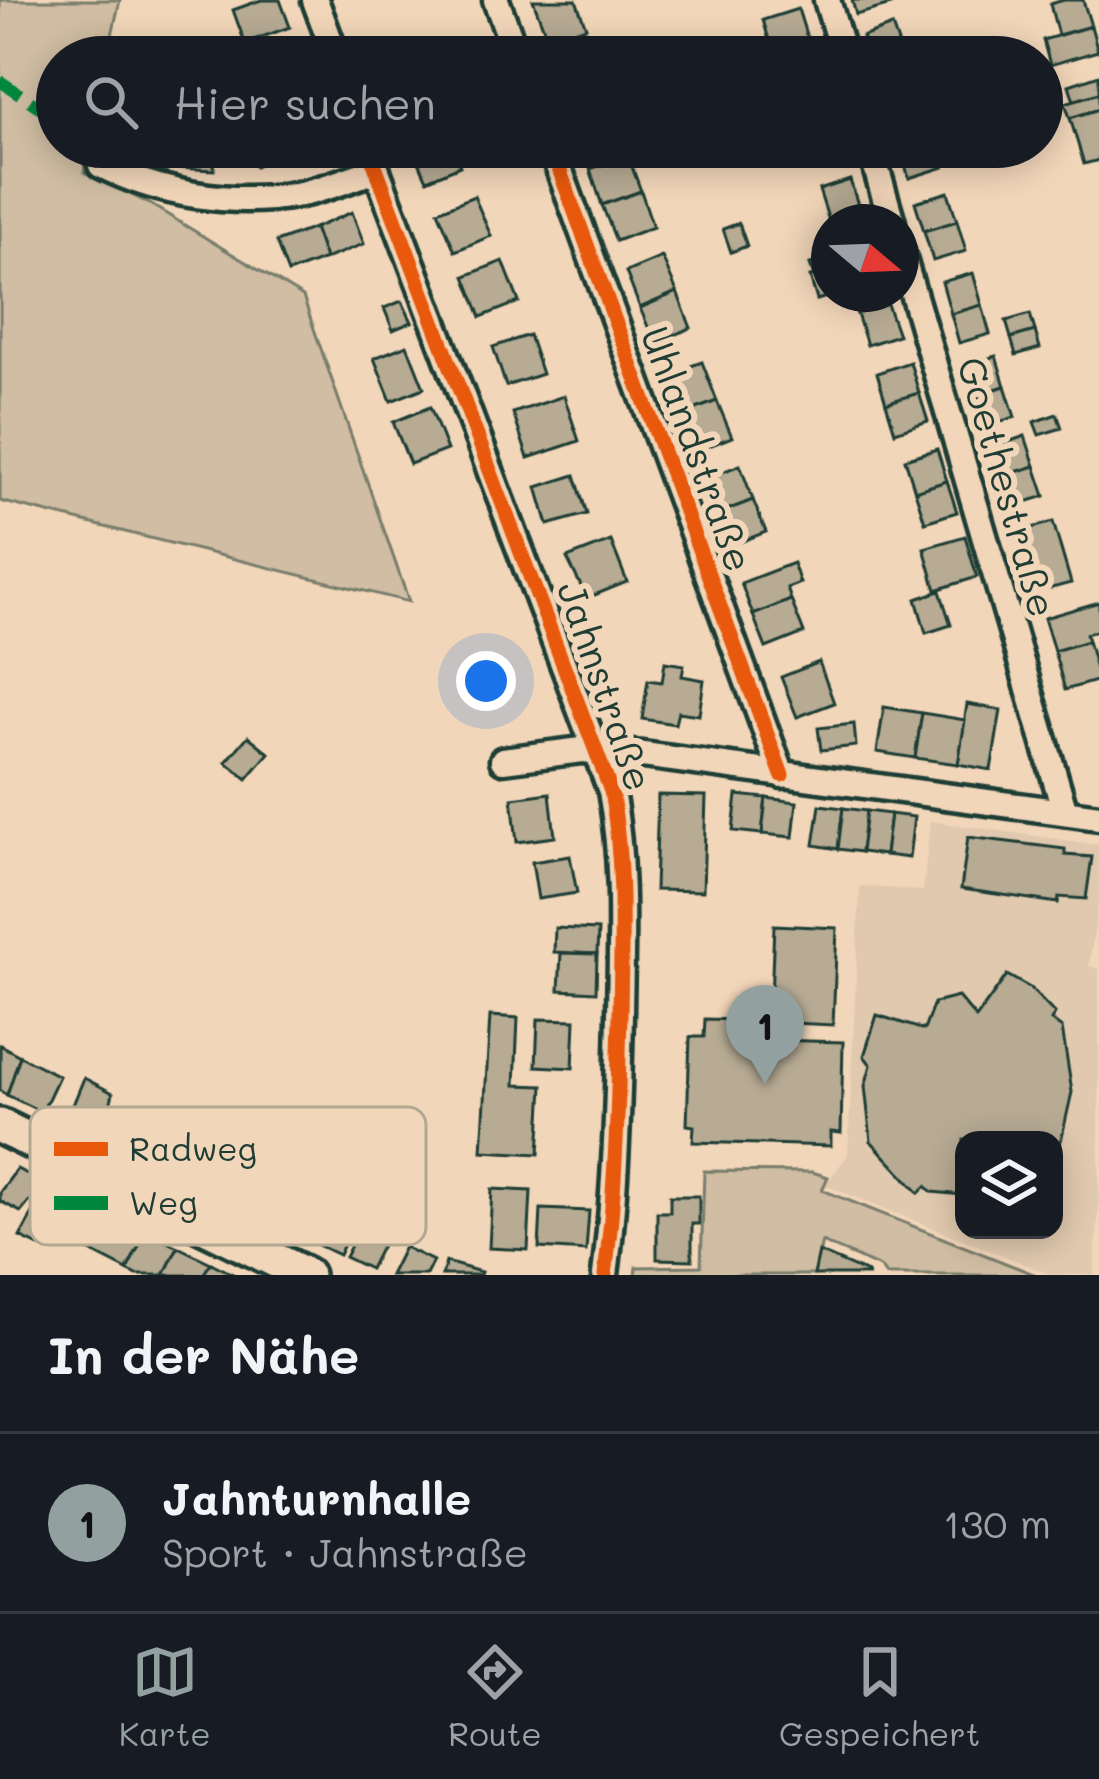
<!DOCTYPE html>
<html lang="de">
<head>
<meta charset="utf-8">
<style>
	:root { --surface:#171b24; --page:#242831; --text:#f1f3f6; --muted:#9ea1a6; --line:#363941; --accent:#92a19f }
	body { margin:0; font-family:Mali,sans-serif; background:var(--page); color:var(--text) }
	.controls { position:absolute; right:36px; bottom:36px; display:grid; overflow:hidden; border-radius:24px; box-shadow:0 6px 30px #0003 }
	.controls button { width:108px; height:108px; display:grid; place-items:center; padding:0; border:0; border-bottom:3px solid var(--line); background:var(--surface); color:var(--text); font:60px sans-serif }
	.compass { position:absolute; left:811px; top:204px; width:108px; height:108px; border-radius:50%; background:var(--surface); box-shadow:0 6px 30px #0003; rotate:109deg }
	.you { position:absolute; left:486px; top:681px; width:42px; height:42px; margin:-30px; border:9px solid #fff; border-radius:50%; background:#1a73e8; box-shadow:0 0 0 18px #1a73e833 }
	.badge { display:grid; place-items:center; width:78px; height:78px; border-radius:50%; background:var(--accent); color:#111; font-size:39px; font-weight:700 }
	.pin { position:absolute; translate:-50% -99px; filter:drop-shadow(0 3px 6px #0008) }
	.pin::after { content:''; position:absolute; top:63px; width:42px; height:36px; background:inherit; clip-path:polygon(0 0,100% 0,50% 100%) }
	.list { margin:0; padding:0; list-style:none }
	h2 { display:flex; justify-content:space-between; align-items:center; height:156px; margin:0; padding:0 48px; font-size:51px }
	h2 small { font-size:39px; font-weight:400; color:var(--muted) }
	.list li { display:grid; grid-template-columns:78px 1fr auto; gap:36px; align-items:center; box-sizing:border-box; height:180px; padding:0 48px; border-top:3px solid var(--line) }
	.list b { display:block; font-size:45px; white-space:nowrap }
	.list p { margin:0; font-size:39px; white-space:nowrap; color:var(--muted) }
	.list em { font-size:39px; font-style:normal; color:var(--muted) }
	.icon { flex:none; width:66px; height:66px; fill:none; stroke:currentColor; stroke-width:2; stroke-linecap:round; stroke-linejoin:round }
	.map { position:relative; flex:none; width:1099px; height:1275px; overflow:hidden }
	.search { position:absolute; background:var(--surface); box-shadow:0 6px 30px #0003; left:36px; right:36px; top:36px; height:132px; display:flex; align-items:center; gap:30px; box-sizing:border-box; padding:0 42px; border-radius:66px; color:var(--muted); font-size:45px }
	.sheet { height:336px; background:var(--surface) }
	nav { display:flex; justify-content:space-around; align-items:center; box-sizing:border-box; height:168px; border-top:3px solid var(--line); background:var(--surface); font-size:33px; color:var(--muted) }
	nav a { display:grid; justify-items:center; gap:6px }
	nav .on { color:var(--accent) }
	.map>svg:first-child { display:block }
	.built { fill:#e0c9ae; fill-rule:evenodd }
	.green { fill:#d0bda3; stroke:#787d6c; stroke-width:3 }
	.building { fill:#b7ab94; stroke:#1f3d34; stroke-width:3 }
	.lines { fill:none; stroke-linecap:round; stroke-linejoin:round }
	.street-casing { stroke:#1f3d34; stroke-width:33 }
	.secondary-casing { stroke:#1f3d34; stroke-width:42 }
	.street { stroke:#f2d6b9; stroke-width:24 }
	.secondary { stroke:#f2d6b9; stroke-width:33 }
	.quiet { stroke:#00873e; stroke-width:12; stroke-dasharray:24 12; stroke-linecap:butt }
	.cycleway-casing { stroke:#f2d6b9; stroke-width:22 }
	.cycleway { stroke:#e8590c; stroke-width:15 }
	.labels { text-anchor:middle; stroke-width:12; stroke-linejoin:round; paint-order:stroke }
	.street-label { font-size:39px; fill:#1f3d34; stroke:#f2d6b9 }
	.key { fill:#f2d6b9; stroke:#b3a891; stroke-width:3 }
	.key-label { font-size:33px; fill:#1f3d34 }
</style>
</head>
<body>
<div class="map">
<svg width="1099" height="1275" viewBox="0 0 1099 1275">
	<rect width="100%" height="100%" fill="#f2d6b9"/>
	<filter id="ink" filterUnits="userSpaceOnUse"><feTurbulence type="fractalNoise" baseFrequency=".00833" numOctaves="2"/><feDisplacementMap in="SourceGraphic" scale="24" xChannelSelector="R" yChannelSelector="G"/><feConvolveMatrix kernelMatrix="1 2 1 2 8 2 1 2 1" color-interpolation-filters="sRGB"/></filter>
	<g filter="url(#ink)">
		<!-- built -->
		<path class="built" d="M930 821 1099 845V897L1089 966 1099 969V1205L1094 1275H1052L825 1185 848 1155 860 886 923 891ZM964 1140H1054V1230H964Z"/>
		<!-- green -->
		<g class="green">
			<polygon points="0,0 120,0 107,57 57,57 57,147 88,147 84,172 150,204 303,297 409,602 0,501"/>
			<polygon points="704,1171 812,1172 828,1177 822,1190 1036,1275 886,1275 880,1267 822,1242 814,1275 635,1275 636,1267 701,1266"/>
		</g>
		<!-- building -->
		<g class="building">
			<polygon points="261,0 280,0 290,27 245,43 233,10"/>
			<polygon points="533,0 576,0 586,27 548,40"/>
			<polygon points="852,0 889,0 891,5 856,15"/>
			<polygon points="1064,0 1083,0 1091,26 1058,35 1050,4"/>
			<polygon points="798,9 808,41 773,53 763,20"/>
			<polygon points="892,26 903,57 869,57 862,37"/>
			<polygon points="1091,26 1098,51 1050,65 1043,40"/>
			<polygon points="808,41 813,57 774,57 773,53"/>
			<polygon points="1046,63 1056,97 1042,101 1042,64"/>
			<polygon points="1099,75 1099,93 1074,101 1069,85"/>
			<polygon points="1099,93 1099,109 1070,118 1065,103"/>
			<polygon points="1099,109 1099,160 1084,164 1070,118"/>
			<polygon points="110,147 149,147 145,164 108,156"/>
			<polygon points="176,147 215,147 214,170 175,168"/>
			<polygon points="247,147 285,147 288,153 255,166"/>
			<polygon points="412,147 452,147 460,166 427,180"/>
			<polygon points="803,147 839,147 842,156 809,166"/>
			<polygon points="906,147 937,147 944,167 909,178 900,149"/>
			<polygon points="628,156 641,191 602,205 590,169"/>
			<polygon points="850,180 860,211 829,221 819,190"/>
			<polygon points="641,191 653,227 616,241 602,205"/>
			<polygon points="948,192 957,221 924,231 915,202"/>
			<polygon points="474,196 491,236 455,251 438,211"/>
			<polygon points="860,211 864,222 829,222 829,221"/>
			<polygon points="352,212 364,244 325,259 314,228"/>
			<polygon points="957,221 966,251 933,261 924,231"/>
			<polygon points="739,223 747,246 731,252 723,229"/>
			<polygon points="314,228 325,259 288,273 276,242"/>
			<polygon points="662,257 677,292 640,308 626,272"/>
			<polygon points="829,259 829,272 814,276 810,264"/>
			<polygon points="503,261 519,302 481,317 465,276"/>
			<polygon points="829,272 829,294 836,294 817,300 810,277"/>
			<polygon points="973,273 982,305 951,314 942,282"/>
			<polygon points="677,292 691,328 655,343 640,308"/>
			<polygon points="850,294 884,294 887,304 857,314"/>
			<polygon points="402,301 412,322 393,330 384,308"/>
			<polygon points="887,304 898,335 867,345 857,314"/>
			<polygon points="982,305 990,334 959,343 951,314"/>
			<polygon points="1030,314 1035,331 1011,338 1006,321"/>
			<polygon points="1035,331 1040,348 1016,355 1011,338"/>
			<polygon points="529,335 542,374 506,386 493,347"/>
			<polygon points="407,345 424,388 391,401 374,358"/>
			<polygon points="996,356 1005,386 977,395 967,365"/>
			<polygon points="702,362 717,401 681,415 666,375"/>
			<polygon points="910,362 919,393 886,403 877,373"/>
			<polygon points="1005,386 1015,417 986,426 977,395"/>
			<polygon points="919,393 928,421 895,432 886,403"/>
			<polygon points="564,396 579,441 528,458 513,413"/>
			<polygon points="717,401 732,437 694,452 681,415"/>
			<polygon points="430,407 447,450 410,464 393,422"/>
			<polygon points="1057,414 1062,428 1039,435 1034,422"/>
			<polygon points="1025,436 1035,466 1003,476 994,447"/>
			<polygon points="937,449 947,481 915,491 905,459"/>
			<polygon points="740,465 753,500 717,514 704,479"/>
			<polygon points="1035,466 1045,496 1013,506 1003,476"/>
			<polygon points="575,475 587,514 548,525 537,487"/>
			<polygon points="947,481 957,512 925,522 915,491"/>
			<polygon points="753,500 766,532 730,546 717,514"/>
			<polygon points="1053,522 1071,583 1037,592 1021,531"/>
			<polygon points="965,536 977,577 936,590 924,548"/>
			<polygon points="611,541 627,582 587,598 567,558"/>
			<polygon points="793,563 800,583 787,588 791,600 753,615 741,583"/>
			<polygon points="940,591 951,625 926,633 916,599"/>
			<polygon points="791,600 804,633 766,648 753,615"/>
			<polygon points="1099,602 1099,630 1086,634 1088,641 1054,651 1044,618"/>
			<polygon points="1088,641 1099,680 1065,690 1054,651"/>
			<polygon points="665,662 684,665 682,676 704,680 699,715 678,712 675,724 642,719 648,680 662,682"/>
			<polygon points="819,662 834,703 797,717 781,677"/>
			<polygon points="967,704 1001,710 991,770 958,764"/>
			<polygon points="884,707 922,713 915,758 877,752"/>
			<polygon points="922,713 965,720 958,764 915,758"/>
			<polygon points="854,724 856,746 821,750 818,728"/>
			<polygon points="248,736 269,753 247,779 226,762"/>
			<polygon points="550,793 555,837 517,842 512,798"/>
			<polygon points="658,795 706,796 703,891 655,890"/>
			<polygon points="737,795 766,798 762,834 733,831"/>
			<polygon points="766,798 797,802 793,837 762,834"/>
			<polygon points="820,805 843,808 838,849 814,845"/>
			<polygon points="843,808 866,811 861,852 838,849"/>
			<polygon points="866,811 890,814 885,855 861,852"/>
			<polygon points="890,814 914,817 909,858 885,855"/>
			<polygon points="968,837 1065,849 1065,855 1092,857 1086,899 1059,897 1058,903 961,889"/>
			<polygon points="570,856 577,893 538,899 532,862"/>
			<polygon points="774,925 837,928 833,1025 770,1022"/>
			<polygon points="555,928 598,930 597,954 554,952"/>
			<polygon points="561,953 597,954 596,992 559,990"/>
			<polygon points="1007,975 1030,988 1055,1014 1051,1020 1062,1028 1072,1092 1059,1150 1054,1157 1054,1140 964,1140 964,1195 932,1192 926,1186 919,1193 871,1141 865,1086 871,1065 864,1056 877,1015 924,1030 934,1003 958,997 976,1018"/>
			<polygon points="490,1016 518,1018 515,1085 543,1086 539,1154 482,1151"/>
			<polygon points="538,1019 575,1020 573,1068 536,1066"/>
			<polygon points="705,1019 740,1020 740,1039 843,1042 841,1133 831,1132 831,1146 693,1142 694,1126 687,1125 690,1037 704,1037"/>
			<polygon points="0,1045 20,1056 7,1095 0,1091"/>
			<polygon points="20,1056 59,1076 42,1112 7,1095"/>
			<polygon points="84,1078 113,1093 102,1140 66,1122"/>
			<polygon points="17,1169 45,1183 21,1212 0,1201 0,1192"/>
			<polygon points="48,1185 78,1199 47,1250 20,1237"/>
			<polygon points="492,1189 531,1191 528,1250 489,1248"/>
			<polygon points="313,1196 357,1217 339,1255 295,1234"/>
			<polygon points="670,1196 699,1196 699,1224 692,1224 692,1260 657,1259 657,1212 670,1212"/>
			<polygon points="78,1199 113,1216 94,1253 56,1234"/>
			<polygon points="541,1209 589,1211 586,1251 539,1248"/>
			<polygon points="113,1216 146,1232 127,1270 94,1253"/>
			<polygon points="361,1226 385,1239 370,1269 345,1257"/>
			<polygon points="146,1232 178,1247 164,1275 137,1275 127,1270"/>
			<polygon points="178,1247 211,1263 203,1275 164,1275"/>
			<polygon points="404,1247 433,1261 426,1275 390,1275"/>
			<polygon points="819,1252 867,1273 868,1275 814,1275"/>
			<polygon points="446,1262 481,1272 480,1275 442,1275"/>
			<polygon points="211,1263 235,1275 203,1275"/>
		</g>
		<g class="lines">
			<defs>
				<g id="street">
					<polyline points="315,0 336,57"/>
					<polyline points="496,0 517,57"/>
					<polyline points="827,0 844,57"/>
					<path d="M368 147 611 791C625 866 621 939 620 1014 618 1102 616 1188 605 1275"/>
					<polyline points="551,147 782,775"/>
					<polyline points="870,147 892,222"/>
					<path d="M101 165C158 194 231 206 295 195 322 191 350 178 377 170"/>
					<polyline points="901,252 1065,812"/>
					<polyline points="503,760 582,750 643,755 1099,817"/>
				</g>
				<polyline id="secondary" points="0,1126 306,1275"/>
			</defs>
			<!-- street casing -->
			<use href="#street" class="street-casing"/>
			<!-- secondary casing -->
			<use href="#secondary" class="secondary-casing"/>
			<!-- street -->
			<use href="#street" class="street"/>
			<!-- secondary -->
			<use href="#secondary" class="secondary"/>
			<!-- quiet -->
			<g class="quiet">
				<polyline points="0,81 57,119"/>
				<polyline points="85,147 101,165"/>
			</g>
			<defs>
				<g id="cycleway">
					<path d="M368 147 611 791C625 866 621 939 620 1014 618 1102 616 1188 605 1275"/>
					<polyline points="551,147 782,775"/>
				</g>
			</defs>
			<!-- cycleway casing -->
			<use href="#cycleway" class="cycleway-casing"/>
			<!-- cycleway -->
			<use href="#cycleway" class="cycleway"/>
		</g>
	</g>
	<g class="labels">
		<!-- street labels -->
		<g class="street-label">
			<text transform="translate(697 449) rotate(70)" y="14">Uhlandstraße</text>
			<text transform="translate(1007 487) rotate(74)" y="14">Goethestraße</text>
			<text transform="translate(605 686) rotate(71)" y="14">Jahnstraße</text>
		</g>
	</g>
	<!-- legend -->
	<rect x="30" y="1107" width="396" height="138" rx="18" class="key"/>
	<rect x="54" y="1142" width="54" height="14" fill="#e8590c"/>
	<rect x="54" y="1196" width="54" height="14" fill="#00873e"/>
	<g class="key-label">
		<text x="129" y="1161">Radweg</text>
		<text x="129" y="1215">Weg</text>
	</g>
</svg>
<div class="controls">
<button><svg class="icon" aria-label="layers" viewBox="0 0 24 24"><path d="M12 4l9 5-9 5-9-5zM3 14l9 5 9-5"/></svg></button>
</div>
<svg class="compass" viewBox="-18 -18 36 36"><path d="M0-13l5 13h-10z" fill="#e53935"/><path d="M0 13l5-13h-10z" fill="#9ea1a6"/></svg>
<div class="you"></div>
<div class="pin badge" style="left:765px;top:1084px">1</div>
<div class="search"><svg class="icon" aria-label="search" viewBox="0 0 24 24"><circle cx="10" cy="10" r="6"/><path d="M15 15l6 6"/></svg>Hier suchen</div>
</div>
<section class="sheet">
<h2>In der Nähe<small></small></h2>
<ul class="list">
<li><span class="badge">1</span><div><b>Jahnturnhalle</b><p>Sport · Jahnstraße</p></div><em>130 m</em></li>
</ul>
</section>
<nav>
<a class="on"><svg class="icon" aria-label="map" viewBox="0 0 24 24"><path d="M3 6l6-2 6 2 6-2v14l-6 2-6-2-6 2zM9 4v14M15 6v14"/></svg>Karte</a>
<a><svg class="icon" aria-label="directions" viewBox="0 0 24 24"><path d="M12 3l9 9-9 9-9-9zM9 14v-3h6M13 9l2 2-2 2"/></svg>Route</a>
<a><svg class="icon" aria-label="saved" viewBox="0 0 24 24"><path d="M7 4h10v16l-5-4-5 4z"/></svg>Gespeichert</a>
</nav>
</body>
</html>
